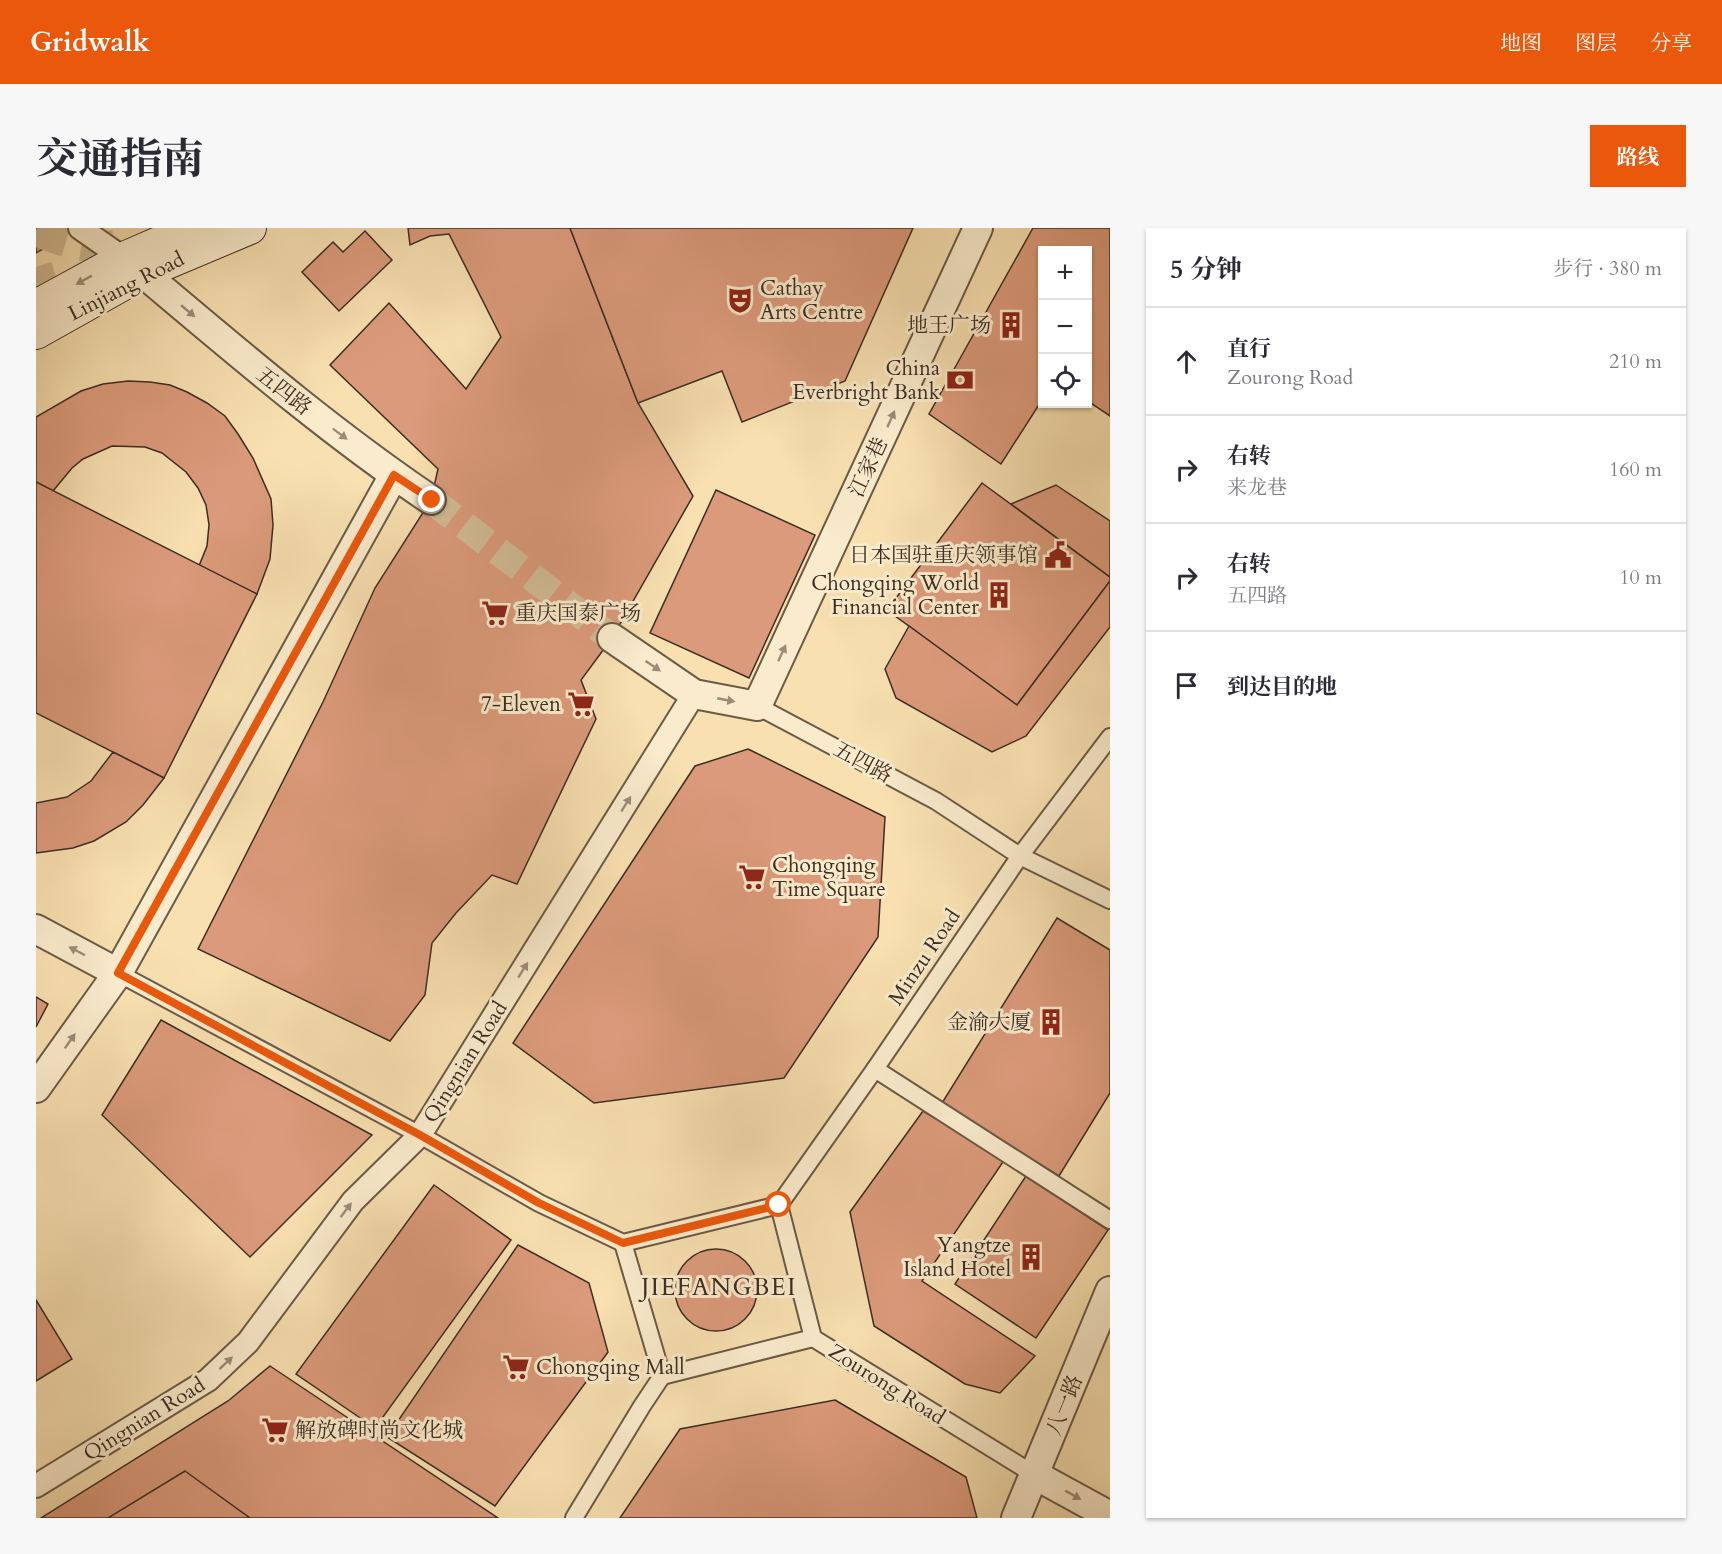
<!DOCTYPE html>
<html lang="zh">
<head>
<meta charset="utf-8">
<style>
	:root { --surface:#fff; --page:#f7f7f7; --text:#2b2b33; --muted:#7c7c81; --line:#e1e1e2; --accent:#ea580c }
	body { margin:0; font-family:Cardo,"Noto Serif SC",serif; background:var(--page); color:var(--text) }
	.controls { position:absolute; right:18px; top:18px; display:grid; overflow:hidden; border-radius:0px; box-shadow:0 2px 4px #0004 }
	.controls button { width:54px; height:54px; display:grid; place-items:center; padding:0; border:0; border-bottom:2px solid var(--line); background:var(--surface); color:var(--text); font:30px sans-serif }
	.stop { position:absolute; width:18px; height:18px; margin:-14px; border:4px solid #ea580c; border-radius:50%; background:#fff }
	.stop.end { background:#ea580c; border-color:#fff; box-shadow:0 2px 6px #0008 }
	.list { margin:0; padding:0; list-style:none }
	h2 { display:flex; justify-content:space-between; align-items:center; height:78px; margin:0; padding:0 24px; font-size:26px }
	h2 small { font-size:20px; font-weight:400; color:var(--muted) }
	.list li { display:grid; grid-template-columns:39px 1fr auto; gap:18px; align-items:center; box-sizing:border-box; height:108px; padding:0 24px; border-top:2px solid var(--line) }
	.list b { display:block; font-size:22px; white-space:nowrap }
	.list p { margin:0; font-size:20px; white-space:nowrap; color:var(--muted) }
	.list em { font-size:20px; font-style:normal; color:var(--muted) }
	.icon { flex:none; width:33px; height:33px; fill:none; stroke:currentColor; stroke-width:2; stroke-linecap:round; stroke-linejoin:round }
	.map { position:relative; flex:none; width:1074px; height:1290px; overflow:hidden; border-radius:0px }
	header { display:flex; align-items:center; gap:36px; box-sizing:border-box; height:84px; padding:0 30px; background:var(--accent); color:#fff }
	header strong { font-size:28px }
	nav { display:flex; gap:33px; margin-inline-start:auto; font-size:21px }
	.intro { display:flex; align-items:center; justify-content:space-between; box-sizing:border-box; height:144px; padding:0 36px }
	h1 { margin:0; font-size:42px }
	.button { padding:15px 27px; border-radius:0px; background:var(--accent); color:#fff; font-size:21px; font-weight:700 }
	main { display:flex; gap:36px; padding:0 36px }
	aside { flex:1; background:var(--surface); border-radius:0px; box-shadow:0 2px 4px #0004 }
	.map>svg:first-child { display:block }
	.building { fill:#db9a7b; stroke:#3c2d23; stroke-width:1.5 }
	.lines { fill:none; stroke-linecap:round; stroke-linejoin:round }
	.tertiary-tunnel { stroke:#d2bc95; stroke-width:28; stroke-dasharray:28 14; stroke-linecap:butt }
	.secondary-tunnel { stroke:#d2bc95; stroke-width:32; stroke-dasharray:32 16; stroke-linecap:butt }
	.pedestrian-casing { stroke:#6b5a46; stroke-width:20 }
	.minor-casing { stroke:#6b5a46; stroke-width:26 }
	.tertiary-casing { stroke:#6b5a46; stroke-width:32 }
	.secondary-casing { stroke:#3c2d23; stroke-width:34 }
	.pedestrian { stroke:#faebcc; stroke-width:16 }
	.minor { stroke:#faebcc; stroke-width:22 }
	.tertiary { stroke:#faebcc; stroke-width:28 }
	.secondary { stroke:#faebcc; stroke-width:32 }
	.oneway { fill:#9b8c78 }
	.route { stroke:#ea580c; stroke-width:8 }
	.labels { text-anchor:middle; stroke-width:6; stroke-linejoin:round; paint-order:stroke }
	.street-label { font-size:21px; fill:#3c2d23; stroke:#faebcc }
	.poi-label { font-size:21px; fill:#3c2d23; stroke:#faebcc; text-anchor:end }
	.quarter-label { font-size:24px; letter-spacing:1.5px; fill:#3c2d23; stroke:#faebcc }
</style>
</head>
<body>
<header>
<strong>Gridwalk</strong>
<nav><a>地图</a><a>图层</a><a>分享</a></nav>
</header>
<div class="intro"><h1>交通指南</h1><a class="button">路线</a></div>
<main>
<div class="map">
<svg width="1074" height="1290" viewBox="0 0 1074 1290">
	<rect width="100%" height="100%" fill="#f8e0b1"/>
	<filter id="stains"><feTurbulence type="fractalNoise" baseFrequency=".00333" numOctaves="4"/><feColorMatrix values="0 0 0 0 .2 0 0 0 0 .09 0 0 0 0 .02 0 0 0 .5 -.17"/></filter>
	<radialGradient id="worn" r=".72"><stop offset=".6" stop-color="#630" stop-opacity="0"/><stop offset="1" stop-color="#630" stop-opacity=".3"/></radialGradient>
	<!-- building -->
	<g class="building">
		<polygon points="0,0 9,0 18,15 0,25"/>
		<polygon points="372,0 534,0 602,175 657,268 576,410 545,452 560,491 481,656 456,647 420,685 396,715 389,767 354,813 162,721 287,474 339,360 395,272 402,241 294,137 353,75 430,161 465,109 413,6 394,8 374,17"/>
		<polygon points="534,0 877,0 809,153 706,194 686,143 602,175"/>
		<polygon points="997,0 1074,0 1074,188 1052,173 1052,22 1006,22 1006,172 965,236 893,186"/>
		<polygon points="329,3 356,32 303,83 266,44 297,14 307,24"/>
		<polygon points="92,153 114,154 134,157 151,164 171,175 189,188 202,206 217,230 235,271 237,297 234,331 221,366 163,338 171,318 173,297 170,277 162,260 150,244 126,225 109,219 76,218 47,231 36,240 17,263 0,254 0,189 45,163 67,156"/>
		<polygon points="0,254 221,366 128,550 0,485"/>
		<polygon points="946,255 1074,349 1074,353 981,477 851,382"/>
		<polygon points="1020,257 1074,293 1074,349 975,276"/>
		<polygon points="680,262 779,307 713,450 614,405"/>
		<polygon points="1074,353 1074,399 990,508 956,524 860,470 849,441 873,398 981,477"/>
		<polygon points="712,521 849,589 842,709 748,850 558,875 477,815 659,538"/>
		<polygon points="77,524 128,550 107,577 90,594 58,613 37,620 0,625 0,575 31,569 55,553"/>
		<polygon points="1021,690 1074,722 1074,865 1023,948 906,875"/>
		<polygon points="0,769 12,776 0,799"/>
		<polygon points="125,792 336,907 214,1029 66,887"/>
		<polygon points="887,883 969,931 886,1053 999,1128 964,1165 929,1156 838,1098 814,984"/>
		<polygon points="990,948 1072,1002 1000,1110 919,1056"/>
		<polygon points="398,957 475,1012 339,1200 260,1146"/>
		<polygon points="482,1017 553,1055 572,1124 459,1278 351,1209"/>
		<circle cx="680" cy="1062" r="41"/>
		<polygon points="0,1072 36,1131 0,1153"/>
		<polygon points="234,1138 462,1290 5,1290 192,1173"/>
		<polygon points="799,1172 930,1249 941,1290 584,1290 644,1201"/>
		<polygon points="149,1243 214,1290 72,1290"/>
	</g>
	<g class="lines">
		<!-- tertiary-tunnel -->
		<polyline class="tertiary-tunnel" points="395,272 576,410"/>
		<!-- secondary-tunnel -->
		<g class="secondary-tunnel">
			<path d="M0 2C36 17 53 21 92 17"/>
			<polyline points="0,39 9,66 7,90"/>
		</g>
		<defs>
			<g id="pedestrian">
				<polyline points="721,478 900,573 984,628 1074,672"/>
				<polyline points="82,745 384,907 503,975 587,1015 743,977"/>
				<polyline points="839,841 1074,992"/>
				<polyline points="743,977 839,841 984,628 1074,509"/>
				<polyline points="743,977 777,1110 999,1247"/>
				<polyline points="626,1148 777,1110"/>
				<polyline points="538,1290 606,1178 626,1148 587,1015"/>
			</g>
			<g id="minor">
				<polyline points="44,0 97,37"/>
				<polyline points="0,1258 172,1152 212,1114 317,973 384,907 658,466"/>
			</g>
			<g id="tertiary">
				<path d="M107 45C201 124 294 204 395 272"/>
				<polyline points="576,410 658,466 721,478 942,0"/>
				<polyline points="0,701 82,745"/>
				<polyline points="0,860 82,745 358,247"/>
				<polyline points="999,1247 1074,1288"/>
				<polyline points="980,1290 1074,1063"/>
			</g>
			<g id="secondary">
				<polyline points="0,78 88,30 157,0"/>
				<polyline points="0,105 107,45 214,0"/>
			</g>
		</defs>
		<!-- pedestrian casing -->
		<use href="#pedestrian" class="pedestrian-casing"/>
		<!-- minor casing -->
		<use href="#minor" class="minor-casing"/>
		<!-- tertiary casing -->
		<use href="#tertiary" class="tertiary-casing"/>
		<!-- secondary casing -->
		<use href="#secondary" class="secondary-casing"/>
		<!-- pedestrian -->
		<use href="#pedestrian" class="pedestrian"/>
		<!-- minor -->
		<use href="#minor" class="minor"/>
		<!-- tertiary -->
		<use href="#tertiary" class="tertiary"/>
		<!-- secondary -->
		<use href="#secondary" class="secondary"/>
	</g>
	<!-- one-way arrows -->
	<defs><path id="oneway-solid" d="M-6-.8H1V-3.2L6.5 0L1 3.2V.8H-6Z" transform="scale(1.5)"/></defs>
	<g class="oneway">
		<use href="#oneway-solid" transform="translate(48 52) rotate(151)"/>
		<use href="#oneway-solid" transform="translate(152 83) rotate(40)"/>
		<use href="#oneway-solid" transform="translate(855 191) rotate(-66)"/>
		<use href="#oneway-solid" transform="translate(304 206) rotate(37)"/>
		<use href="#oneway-solid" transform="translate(746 425) rotate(-65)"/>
		<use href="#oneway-solid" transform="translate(617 438) rotate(34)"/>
		<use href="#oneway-solid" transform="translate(690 472) rotate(11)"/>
		<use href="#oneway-solid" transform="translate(590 576) rotate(-58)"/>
		<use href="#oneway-solid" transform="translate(41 723) rotate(-152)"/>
		<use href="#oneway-solid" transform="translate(487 742) rotate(-58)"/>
		<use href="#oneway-solid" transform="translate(34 813) rotate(-55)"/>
		<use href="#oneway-solid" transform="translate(310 982) rotate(-53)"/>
		<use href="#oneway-solid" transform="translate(190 1135) rotate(-43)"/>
		<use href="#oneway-solid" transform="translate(1037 1267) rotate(29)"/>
	</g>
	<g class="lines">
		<!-- route -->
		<polyline class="route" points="396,272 358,247 82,745 384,907 503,975 587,1015 743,977"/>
	</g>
	<!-- icons -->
	<defs>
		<symbol id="theatre-bare" viewBox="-9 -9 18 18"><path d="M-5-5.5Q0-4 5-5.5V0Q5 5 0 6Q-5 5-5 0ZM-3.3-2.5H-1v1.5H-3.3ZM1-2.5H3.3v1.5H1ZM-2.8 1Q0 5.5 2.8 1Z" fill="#8f2418" stroke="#faebcc" stroke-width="2.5" paint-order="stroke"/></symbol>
		<symbol id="building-bare" viewBox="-9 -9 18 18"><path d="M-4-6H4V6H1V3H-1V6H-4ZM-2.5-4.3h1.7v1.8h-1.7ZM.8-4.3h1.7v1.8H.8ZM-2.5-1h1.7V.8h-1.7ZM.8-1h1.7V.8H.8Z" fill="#8f2418" stroke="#faebcc" stroke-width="2.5" paint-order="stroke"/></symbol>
		<symbol id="bank-bare" viewBox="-9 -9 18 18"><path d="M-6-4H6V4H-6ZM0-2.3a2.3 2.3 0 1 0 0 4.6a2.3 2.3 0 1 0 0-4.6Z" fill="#8f2418" stroke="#faebcc" stroke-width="2.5" paint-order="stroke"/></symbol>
		<symbol id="civic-bare" viewBox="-9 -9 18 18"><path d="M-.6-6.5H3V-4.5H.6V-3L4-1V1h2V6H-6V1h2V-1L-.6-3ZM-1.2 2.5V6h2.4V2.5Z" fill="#8f2418" stroke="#faebcc" stroke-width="2.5" paint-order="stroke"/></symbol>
		<symbol id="supermarket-bare" viewBox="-9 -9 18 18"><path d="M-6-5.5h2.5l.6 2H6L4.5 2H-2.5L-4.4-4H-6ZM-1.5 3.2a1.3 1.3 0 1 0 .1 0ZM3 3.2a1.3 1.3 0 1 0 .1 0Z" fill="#8f2418" stroke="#faebcc" stroke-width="2.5" paint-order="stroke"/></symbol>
	</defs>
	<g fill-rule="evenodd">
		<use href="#theatre-bare" x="685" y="53" width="38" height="38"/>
		<use href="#building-bare" x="956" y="78" width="38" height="38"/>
		<use href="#bank-bare" x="905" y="133" width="38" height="38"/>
		<use href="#civic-bare" x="1003" y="308" width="38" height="38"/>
		<use href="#building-bare" x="944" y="348" width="38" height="38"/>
		<use href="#supermarket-bare" x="440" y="366" width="38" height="38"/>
		<use href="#supermarket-bare" x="526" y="457" width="38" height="38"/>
		<use href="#supermarket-bare" x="697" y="630" width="38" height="38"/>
		<use href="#building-bare" x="996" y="775" width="38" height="38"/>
		<use href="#building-bare" x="976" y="1010" width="38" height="38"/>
		<use href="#supermarket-bare" x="461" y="1120" width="38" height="38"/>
		<use href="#supermarket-bare" x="220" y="1183" width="38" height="38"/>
	</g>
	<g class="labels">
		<!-- street labels -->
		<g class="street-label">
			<text transform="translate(90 58) rotate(-27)" y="7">Linjiang Road</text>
			<text transform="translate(248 163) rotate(38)" y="7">五四路</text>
			<text transform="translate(832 239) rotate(-65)" y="7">江家巷</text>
			<text transform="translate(827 534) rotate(28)" y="7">五四路</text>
			<text transform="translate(888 729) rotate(-56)" y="7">Minzu Road</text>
			<text transform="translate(429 834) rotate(-58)" y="7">Qingnian Road</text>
			<text transform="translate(851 1156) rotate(32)" y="7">Zourong Road</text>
			<text transform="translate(1028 1177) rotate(-68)" y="7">八一路</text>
			<text transform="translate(108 1191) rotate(-32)" y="7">Qingnian Road</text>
		</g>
		<!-- poi labels -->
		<g class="poi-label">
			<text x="724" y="67" text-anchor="start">Cathay<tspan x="724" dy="24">Arts Centre</tspan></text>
			<text x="955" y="104">地王广场</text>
			<text x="904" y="147">China<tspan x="904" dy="24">Everbright Bank</tspan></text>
			<text x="1002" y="334">日本国驻重庆领事馆</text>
			<text x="943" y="362">Chongqing World<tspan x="943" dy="24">Financial Center</tspan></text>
			<text x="479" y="392" text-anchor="start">重庆国泰广场</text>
			<text x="525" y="483">7-Eleven</text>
			<text x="736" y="644" text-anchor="start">Chongqing<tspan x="736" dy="24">Time Square</tspan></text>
			<text x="995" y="801">金渝大厦</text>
			<text x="975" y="1024">Yangtze<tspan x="975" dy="24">Island Hotel</tspan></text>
			<text x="500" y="1146" text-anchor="start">Chongqing Mall</text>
			<text x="259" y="1209" text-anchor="start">解放碑时尚文化城</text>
		</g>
		<!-- quarter labels -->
		<g class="quarter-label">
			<text x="683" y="1067">JIEFANGBEI</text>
		</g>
	</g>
	<rect width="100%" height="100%" filter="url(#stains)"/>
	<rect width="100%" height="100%" fill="url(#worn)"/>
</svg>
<div class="controls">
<button>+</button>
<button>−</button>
<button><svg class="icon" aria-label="locate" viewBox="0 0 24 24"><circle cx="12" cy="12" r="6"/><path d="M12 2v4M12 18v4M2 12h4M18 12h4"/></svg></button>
</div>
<div class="stop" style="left:743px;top:977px"></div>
<div class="stop end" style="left:396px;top:272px"></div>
</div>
<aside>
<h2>5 分钟<small>步行 · 380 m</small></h2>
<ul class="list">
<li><svg class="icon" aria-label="ahead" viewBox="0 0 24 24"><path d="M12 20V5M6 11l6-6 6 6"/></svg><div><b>直行</b><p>Zourong Road</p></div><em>210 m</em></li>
<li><svg class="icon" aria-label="right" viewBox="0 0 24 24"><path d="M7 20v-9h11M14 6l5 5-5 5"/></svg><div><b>右转</b><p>来龙巷</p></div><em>160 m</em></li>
<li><svg class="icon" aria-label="right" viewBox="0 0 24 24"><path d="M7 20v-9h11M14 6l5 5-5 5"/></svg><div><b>右转</b><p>五四路</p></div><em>10 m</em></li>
<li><svg class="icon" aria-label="arrive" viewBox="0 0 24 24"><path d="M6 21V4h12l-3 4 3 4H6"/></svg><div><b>到达目的地</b></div></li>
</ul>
</aside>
</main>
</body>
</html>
